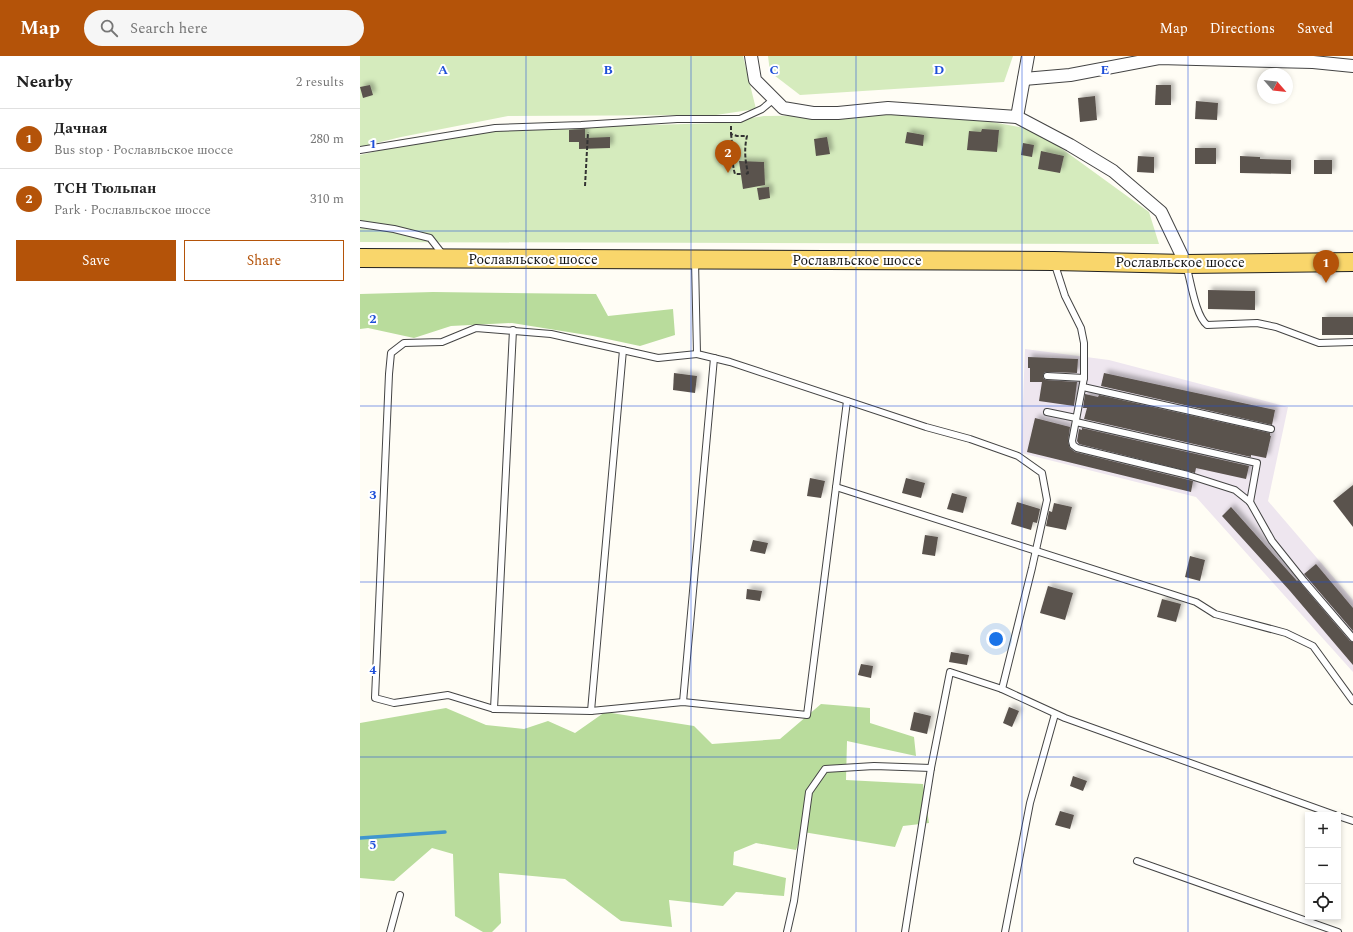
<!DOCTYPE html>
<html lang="en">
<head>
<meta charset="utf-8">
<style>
	:root { --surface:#fff; --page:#f6f6f6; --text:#222; --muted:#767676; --line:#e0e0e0; --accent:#b45309 }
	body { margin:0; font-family:Spectral,serif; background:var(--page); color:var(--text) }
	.controls { position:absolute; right:12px; bottom:12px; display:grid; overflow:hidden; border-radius:0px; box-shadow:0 2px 6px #0003 }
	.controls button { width:36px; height:36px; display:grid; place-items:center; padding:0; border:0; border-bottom:1px solid var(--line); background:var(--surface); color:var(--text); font:20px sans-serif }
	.compass { position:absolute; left:897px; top:12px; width:36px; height:36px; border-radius:50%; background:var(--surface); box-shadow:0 2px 6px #0003; rotate:118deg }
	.you { position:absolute; left:636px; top:583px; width:14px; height:14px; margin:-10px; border:3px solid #fff; border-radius:50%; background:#1a73e8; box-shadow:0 0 0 6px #1a73e833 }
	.badge { display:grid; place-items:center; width:26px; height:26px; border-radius:50%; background:var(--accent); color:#fff; font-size:13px; font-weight:700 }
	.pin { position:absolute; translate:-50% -33px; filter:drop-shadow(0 1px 2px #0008) }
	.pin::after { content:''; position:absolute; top:21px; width:14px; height:12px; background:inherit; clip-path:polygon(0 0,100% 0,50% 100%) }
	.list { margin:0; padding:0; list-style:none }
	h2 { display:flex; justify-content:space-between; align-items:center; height:52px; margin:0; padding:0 16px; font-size:17px }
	h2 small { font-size:13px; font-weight:400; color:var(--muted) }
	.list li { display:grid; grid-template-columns:26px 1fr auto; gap:12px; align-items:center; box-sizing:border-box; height:60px; padding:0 16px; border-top:1px solid var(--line) }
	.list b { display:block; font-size:15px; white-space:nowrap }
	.list p { margin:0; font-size:13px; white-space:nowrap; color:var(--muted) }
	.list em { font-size:13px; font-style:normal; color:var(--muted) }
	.actions { display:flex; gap:8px; padding:12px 16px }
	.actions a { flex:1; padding:9px 0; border:1px solid var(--accent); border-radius:0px; text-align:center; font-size:14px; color:var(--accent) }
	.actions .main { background:var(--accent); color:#fff }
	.icon { flex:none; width:22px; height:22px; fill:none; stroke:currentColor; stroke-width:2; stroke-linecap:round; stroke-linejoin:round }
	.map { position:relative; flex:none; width:993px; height:876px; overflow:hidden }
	header { display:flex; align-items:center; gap:24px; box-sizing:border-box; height:56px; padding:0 20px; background:var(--accent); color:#fff }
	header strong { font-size:19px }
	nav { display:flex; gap:22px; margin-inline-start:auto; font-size:14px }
	.search { width:280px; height:36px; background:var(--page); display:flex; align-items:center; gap:10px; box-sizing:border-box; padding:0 14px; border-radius:22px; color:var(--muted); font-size:15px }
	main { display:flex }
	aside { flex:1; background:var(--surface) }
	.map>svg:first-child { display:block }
	.industrial { fill:#eee6ef }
	.green { fill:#d5ebbd }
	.forest { fill:#b9dc9c }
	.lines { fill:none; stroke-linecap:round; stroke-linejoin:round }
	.stream { stroke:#3f96cf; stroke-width:3.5 }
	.building { fill:#5a524d; filter:url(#shadow) }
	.service-casing { stroke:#444; stroke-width:8 }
	.minor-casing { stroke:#444; stroke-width:14 }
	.primary-casing { stroke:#222; stroke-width:20 }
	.path { stroke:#333; stroke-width:2; stroke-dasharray:4 2; stroke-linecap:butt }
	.service { stroke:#fff; stroke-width:6 }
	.minor { stroke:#fff; stroke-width:12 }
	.primary { stroke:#f9d66b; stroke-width:18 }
	.grid { fill:none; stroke:#1d4ed8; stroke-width:1; stroke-opacity:0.55 }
	.labels { text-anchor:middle; stroke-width:4; stroke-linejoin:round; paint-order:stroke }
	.street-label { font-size:14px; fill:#111; stroke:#fff }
	.grid-label { font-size:13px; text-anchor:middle; font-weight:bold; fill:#1d4ed8; stroke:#fff; stroke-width:4; stroke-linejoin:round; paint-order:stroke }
</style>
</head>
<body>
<header>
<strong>Map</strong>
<div class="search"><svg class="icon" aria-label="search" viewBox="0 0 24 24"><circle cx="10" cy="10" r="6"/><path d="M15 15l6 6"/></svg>Search here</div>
<nav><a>Map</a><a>Directions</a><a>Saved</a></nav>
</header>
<main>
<aside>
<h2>Nearby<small>2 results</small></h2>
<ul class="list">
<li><span class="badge">1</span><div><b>Дачная</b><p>Bus stop · Рославльское шоссе</p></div><em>280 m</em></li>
<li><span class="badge">2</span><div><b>ТСН Тюльпан</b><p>Park · Рославльское шоссе</p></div><em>310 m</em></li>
</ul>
<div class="actions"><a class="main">Save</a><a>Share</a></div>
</aside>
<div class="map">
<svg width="993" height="876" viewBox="0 0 993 876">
	<defs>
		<filter id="shadow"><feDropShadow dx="3.5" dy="-3.5" stdDeviation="2" flood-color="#0004"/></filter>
	</defs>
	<rect width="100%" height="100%" fill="#fffdf5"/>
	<!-- industrial -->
	<polygon class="industrial" points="665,293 749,304 928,351 908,445 993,544 993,616 836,441 661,397"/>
	<!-- green -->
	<g class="green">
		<polygon points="0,0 383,0 396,53 356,59 148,60 41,81 0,91"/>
		<polygon points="408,0 653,0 644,26 440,39 410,16"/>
		<polygon points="587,58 676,74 789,156 799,188 0,186 0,99 39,90 149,70 259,70 358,67 404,60"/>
	</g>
	<!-- forest -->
	<g class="forest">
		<polygon points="73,236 236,238 248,260 313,253 315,279 280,290 233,280 152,267 91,270 54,282 8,272 0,273 0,238"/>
		<polygon points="461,648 510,652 510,667 554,681 556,700 487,685 486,724 563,728 569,767 543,770 535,791 443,776 436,794 396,787 374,796 373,809 426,822 424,840 376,836 363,850 309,844 312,871 261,865 205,823 139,817 141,867 132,876 123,876 95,860 93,798 72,792 34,825 0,822 0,667 86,652 126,669 164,673 188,665 215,677 245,656 334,670 352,688 420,683"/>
	</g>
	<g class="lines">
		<!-- stream -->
		<polyline class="stream" points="0,782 85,776"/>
	</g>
	<!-- building -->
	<g class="building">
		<polygon points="10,29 13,39 3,42 0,31"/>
		<polygon points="796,29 811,29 811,49 795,49"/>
		<polygon points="735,40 737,64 720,66 718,42"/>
		<polygon points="836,45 858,47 857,64 835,63"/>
		<polygon points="225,73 225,82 250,81 250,92 219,93 219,86 209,86 209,74"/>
		<polygon points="622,73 639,74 637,96 607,94 609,75 621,76"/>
		<polygon points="547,76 564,79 563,90 545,87"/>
		<polygon points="467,81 470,98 456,100 454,83"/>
		<polygon points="663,87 674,89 672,101 661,99"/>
		<rect x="835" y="92" width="21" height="16"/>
		<polygon points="681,95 704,100 700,117 678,113"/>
		<polygon points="778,100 794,101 794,117 777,116"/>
		<polygon points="880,100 900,101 900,103 931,104 931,118 880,117"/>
		<rect x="954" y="104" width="18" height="14"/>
		<polygon points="379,105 404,106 405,129 383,133"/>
		<polygon points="409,131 410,142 399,144 397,132"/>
		<polygon points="848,234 895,235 895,254 848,253"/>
		<rect x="962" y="261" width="31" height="18"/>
		<polygon points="668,301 718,303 717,317 687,316 685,316 683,319 683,322 686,324 717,326 714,350 679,345 682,326 670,326 670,312 668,312"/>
		<polygon points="314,317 337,320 335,337 313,334"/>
		<polygon points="744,317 915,354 912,369 741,330"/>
		<polygon points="725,338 738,341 739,339 910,377 910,380 911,380 906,402 891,399 891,401 724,363 727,352 723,352"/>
		<polygon points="675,362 710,371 708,386 710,392 715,396 833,425 831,436 667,396"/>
		<polygon points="722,372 889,410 886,423 836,412 835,417 719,388 717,385 719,373 722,374"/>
		<polygon points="450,422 465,425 461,442 447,440"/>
		<polygon points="546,422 565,427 561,442 542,437"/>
		<polygon points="993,429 993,471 973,445"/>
		<polygon points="592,437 607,441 603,457 587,453"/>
		<polygon points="657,446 680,453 677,467 673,466 671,474 651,468"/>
		<polygon points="694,447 712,451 706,474 686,470 689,455 692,456"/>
		<polygon points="871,451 937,525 938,524 990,585 993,586 993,609 930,535 862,460"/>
		<polygon points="565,479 578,481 575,500 562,498"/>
		<polygon points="393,484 408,487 405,498 390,495"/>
		<polygon points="830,500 845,504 840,525 825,521"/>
		<polygon points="956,508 993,552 993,575 944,518"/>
		<polygon points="688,530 713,537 705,564 680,557"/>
		<polygon points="387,533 402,535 400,545 386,543"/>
		<polygon points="802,543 821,548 816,566 797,561"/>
		<polygon points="591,596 609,599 607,609 589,606"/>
		<polygon points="501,608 513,610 511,622 498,619"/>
		<polygon points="649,651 659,655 652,671 643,667"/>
		<polygon points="554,656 571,660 567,678 550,674"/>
		<polygon points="713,720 727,725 723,735 710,730"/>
		<polygon points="700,755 714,759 710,773 695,769"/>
	</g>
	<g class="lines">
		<defs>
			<g id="service">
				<polyline points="0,94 135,72 221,69 317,63 380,63 402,53 414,43"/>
				<polyline points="0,168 34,173 70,182 84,200"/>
				<polyline points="335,205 337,298 370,306 566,371 610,383 658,400 682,417 687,444 672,512 642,633"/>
				<polyline points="694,206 705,240 721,272 724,287 724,322 712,385 713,389 717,392 828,419 875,434 890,446 912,485 944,525 993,582"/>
				<path d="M826 209C831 225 835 259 847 269L897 267 916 271 959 287 993 286"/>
				<polyline points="337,298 298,302 191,278 116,272 82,286 44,287 31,297 29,318 15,642 34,647 88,639 134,653 231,655 323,646 447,659 487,345"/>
				<polyline points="687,320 724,322"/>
				<polyline points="723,331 911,373"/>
				<polyline points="687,356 716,362"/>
				<polyline points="716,366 897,407 890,446"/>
				<polyline points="476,431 836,546 855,558 926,577 953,590 993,645"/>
				<polyline points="323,646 354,302"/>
				<polyline points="134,653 153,274"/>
				<polyline points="231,655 263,294"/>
				<polyline points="978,760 993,765"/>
				<polyline points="777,805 978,876"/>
				<polyline points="30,876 40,839"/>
				<polyline points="427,876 434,845 449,736 465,713 514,710 571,712"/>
				<polyline points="545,876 571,712 590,616 642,633 705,662 975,759"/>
				<polyline points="645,876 670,747 695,658"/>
			</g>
			<g id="minor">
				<polyline points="391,0 395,24 423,52 453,57 478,57 528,52 657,61 710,89 753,115 801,156 826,208"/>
				<polyline points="664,23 710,19 799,2 953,6 993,10"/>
				<polyline points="657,61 668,0"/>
			</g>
			<polyline id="primary" points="0,202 694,205 826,208 993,206"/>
		</defs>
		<!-- service casing -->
		<use href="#service" class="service-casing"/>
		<!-- minor casing -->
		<use href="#minor" class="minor-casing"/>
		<!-- primary casing -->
		<use href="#primary" class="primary-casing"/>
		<!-- path -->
		<g class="path">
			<path d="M371 70V78L377 80H387C384 93 385 104 388 117L386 118"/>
			<path d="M371 78C373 91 371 105 375 118H381"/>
			<polyline points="225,130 228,76"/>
		</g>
		<!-- service -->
		<use href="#service" class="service"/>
		<!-- minor -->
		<use href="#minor" class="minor"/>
		<!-- primary -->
		<use href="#primary" class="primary"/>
	</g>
	<!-- grid -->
	<path class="grid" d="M166 0V876M331 0V876M496 0V876M662 0V876M828 0V876M0 175H993M0 350H993M0 526H993M0 701H993"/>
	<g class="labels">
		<!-- street labels -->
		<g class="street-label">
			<text x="173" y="208">Рославльское шоссе</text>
			<text x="497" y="209">Рославльское шоссе</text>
			<text x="820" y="211">Рославльское шоссе</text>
		</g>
	</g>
	<g class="grid-label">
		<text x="83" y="18">A</text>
		<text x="248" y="18">B</text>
		<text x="414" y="18">C</text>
		<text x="579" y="18">D</text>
		<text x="745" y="18">E</text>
		<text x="13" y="92">1</text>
		<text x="13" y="267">2</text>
		<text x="13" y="443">3</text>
		<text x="13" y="618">4</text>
		<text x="13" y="793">5</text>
	</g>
</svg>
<div class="controls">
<button>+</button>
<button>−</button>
<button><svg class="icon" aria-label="locate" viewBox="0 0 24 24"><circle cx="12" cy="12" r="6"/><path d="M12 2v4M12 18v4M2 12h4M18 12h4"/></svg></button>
</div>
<svg class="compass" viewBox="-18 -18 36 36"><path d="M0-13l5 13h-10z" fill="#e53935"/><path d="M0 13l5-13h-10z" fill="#767676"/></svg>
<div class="you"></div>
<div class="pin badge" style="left:966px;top:227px">1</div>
<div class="pin badge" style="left:368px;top:117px">2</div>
</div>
</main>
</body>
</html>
